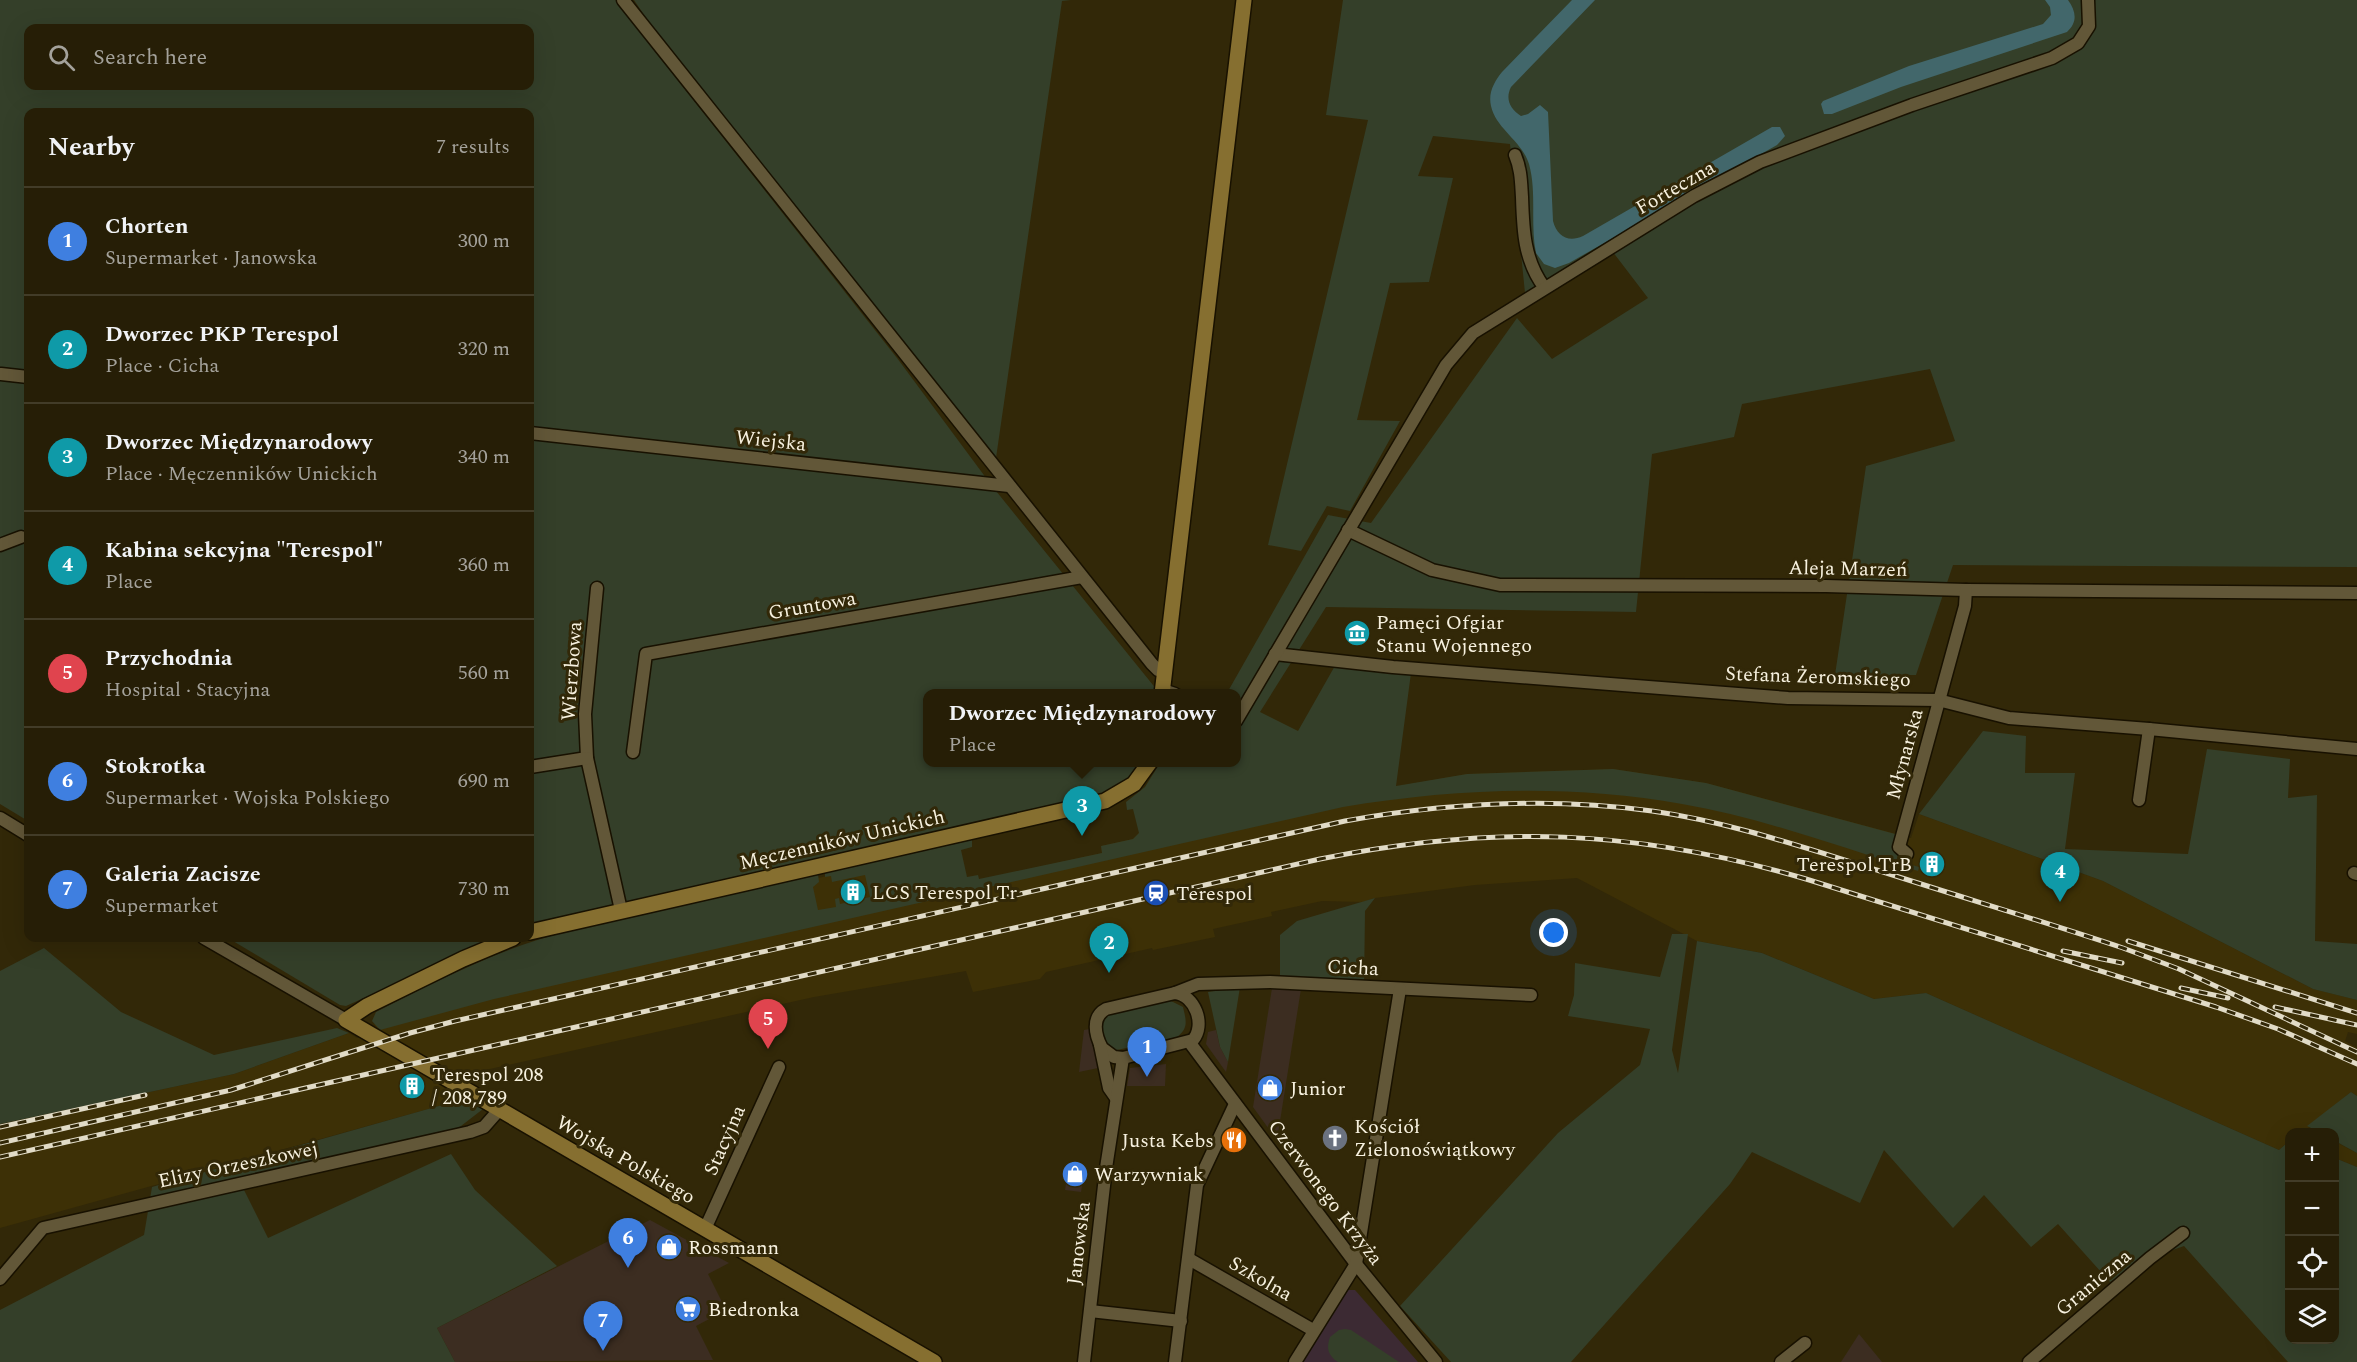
<!DOCTYPE html>
<html lang="en">
<head>
<meta charset="utf-8">
<style>
	:root { --surface:#261e06; --page:#322b14; --text:#f1f3f6; --muted:#a4a29b; --line:#423c28; --accent:#ea580c }
	body { margin:0; font-family:Spectral,serif; background:var(--page); color:var(--text) }
	.controls { position:absolute; right:18px; bottom:18px; display:grid; overflow:hidden; border-radius:12px; box-shadow:0 6px 24px #0002 }
	.controls button { width:54px; height:54px; display:grid; place-items:center; padding:0; border:0; border-bottom:2px solid var(--line); background:var(--surface); color:var(--text); font:30px sans-serif }
	.you { position:absolute; left:1554px; top:933px; width:21px; height:21px; margin:-15px; border:4px solid #fff; border-radius:50%; background:#1a73e8; box-shadow:0 0 0 9px #1a73e833 }
	.badge { display:grid; place-items:center; width:39px; height:39px; border-radius:50%; background:var(--accent); color:#fff; font-size:20px; font-weight:700 }
	.pin { position:absolute; translate:-50% -50px; filter:drop-shadow(0 2px 3px #0008) }
	.pin::after { content:''; position:absolute; top:32px; width:21px; height:18px; background:inherit; clip-path:polygon(0 0,100% 0,50% 100%) }
	.popup { position:absolute; left:923px; top:689px; width:318px; height:78px; box-sizing:border-box; display:grid; place-content:center; border-radius:12px; background:var(--surface); filter:drop-shadow(0 2px 4px #0005); font-size:20px; white-space:nowrap; color:var(--muted) }
	.popup b { font-size:22px; color:var(--text) }
	.popup::after { content:''; position:absolute; left:50%; top:100%; margin-left:-12px; border:12px solid transparent; border-top-color:var(--surface) }
	.list { margin:0; padding:0; list-style:none }
	h2 { display:flex; justify-content:space-between; align-items:center; height:78px; margin:0; padding:0 24px; font-size:26px }
	h2 small { font-size:20px; font-weight:400; color:var(--muted) }
	.list li { display:grid; grid-template-columns:39px 1fr auto; gap:18px; align-items:center; box-sizing:border-box; height:108px; padding:0 24px; border-top:2px solid var(--line) }
	.list b { display:block; font-size:22px; white-space:nowrap }
	.list p { margin:0; font-size:20px; white-space:nowrap; color:var(--muted) }
	.list em { font-size:20px; font-style:normal; color:var(--muted) }
	.icon { flex:none; width:33px; height:33px; fill:none; stroke:currentColor; stroke-width:2; stroke-linecap:round; stroke-linejoin:round }
	.map { position:relative; flex:none; width:2357px; height:1362px; overflow:hidden }
	.search { position:absolute; background:var(--surface); box-shadow:0 6px 24px #0002; left:24px; top:24px; width:510px; height:66px; display:flex; align-items:center; gap:15px; box-sizing:border-box; padding:0 21px; border-radius:12px; color:var(--muted); font-size:22px }
	.panel { position:absolute; background:var(--surface); box-shadow:0 6px 24px #0002; left:24px; top:108px; width:510px; height:834px; border-radius:12px }
	.map>svg:first-child { display:block }
	.commercial { fill:#3c2d21 }
	.built { fill:#3d3006 }
	.education { fill:#3c2a33 }
	.green { fill:#343f29; fill-rule:evenodd }
	.water { fill:#42676b }
	.lines { fill:none; stroke-linecap:round; stroke-linejoin:round }
	.minor-casing { stroke:#181100; stroke-width:15 }
	.major-casing { stroke:#181100; stroke-width:18 }
	.minor { stroke:#625738; stroke-width:12 }
	.major { stroke:#866f30; stroke-width:15 }
	.rail-casing { stroke:#e1dbc7; stroke-width:5 }
	.rail { stroke:#322808; stroke-width:3; stroke-dasharray:9; stroke-linecap:butt }
	.labels { text-anchor:middle; stroke-width:6; stroke-linejoin:round; paint-order:stroke }
	.street-label { font-size:20px; fill:#f7f1df; stroke:#322808 }
	.poi-label { font-size:20px; fill:#f7f1df; stroke:#322808; text-anchor:start }
</style>
</head>
<body>
<div class="map">
<svg width="2357" height="1362" viewBox="0 0 2357 1362">
	<rect width="100%" height="100%" fill="#322808"/>
	<!-- commercial -->
	<g class="commercial">
		<polygon points="1272,988 1301,989 1277,1140 1253,1107"/>
		<polygon points="1090,1029 1098,1068 1079,1072 1084,1030"/>
		<polygon points="1216,1030 1220,1047 1228,1062 1226,1072 1206,1044 1208,1032"/>
		<polygon points="1166,1064 1165,1086 1127,1086 1130,1068"/>
		<polygon points="1069,1165 1085,1167 1081,1192 1065,1190"/>
		<polygon points="650,1220 729,1263 708,1274 726,1310 696,1326 713,1360 455,1362 437,1328"/>
		<polygon points="1859,1334 1882,1362 1841,1362"/>
	</g>
	<!-- built -->
	<g class="built">
		<polygon points="1613,769 1706,783 1911,838 1919,814 2103,881 2313,989 2357,1000 2357,1034 2348,1032 2345,1041 2357,1048 2357,1096 2351,1092 2308,1127 2319,1132 2290,1132 2289,1141 2279,1150 1926,993 1874,999 1762,953 1697,941 1577,878 1475,885 1375,898 1363,902 1322,901 1271,912 1272,916 1213,929 1215,937 1153,950 1152,948 1046,972 1040,979 973,992 966,971 814,997 458,1076 486,1093 0,1228 0,1124 234,1074 349,1033 357,1038 379,1031 374,1024 804,881 873,866 881,901 1102,853 1101,846 1133,839 1141,831 1467,774"/>
		<polygon points="2334,1141 2357,1153 2357,1167 2335,1158"/>
	</g>
	<!-- education -->
	<polygon class="education" points="1345,1290 1355,1290 1418,1362 1303,1362"/>
	<!-- green -->
	<g class="green">
		<path d="M0 0H619L642 35 897 358 992 486 1157 690 1156 694H928V762L1144 763 1134 777 1111 793 530 927V112H28V821L0 804ZM28 28H530V86H28Z"/>
		<polygon points="634,0 1071,0 1062,1 996,458 652,27"/>
		<path d="M1343 0H2357V567L1953 565 1916 675H1835L1866 466 1955 441 1930 369 1742 404 1734 437 1652 454 1636 612 1326 607 1260 712 1298 731 1336 664 1411 673 1396 786 1467 774 1613 769 1706 783 1899 835 1895 852 1904 855 1902 862 1919 867 1918 871C1840 847 1763 818 1682 804 1570 784 1456 788 1343 807L494 999 380 1030 372 1021 376 1012C439 980 500 948 569 931L818 874 819 882 813 887 818 910 836 907 835 899 839 898 840 904 870 897 865 875 832 882 831 876 825 877V873L972 840V847L961 850 967 877 978 875 979 879 1102 853 1101 846 1133 839 1139 833 1133 809 1127 810 1126 802 1145 787 1160 763 1236 762V694L1227 693 1328 515 1371 523 1517 318 1552 359 1648 298 1606 243 1525 293 1510 144 1433 136 1418 176 1453 178 1429 282 1390 283 1357 420 1400 421 1350 511 1327 506 1301 551 1268 545 1368 120 1326 115Z"/>
		<polygon points="1983,731 2026,736 2025,773 2075,773 2065,849 2188,854 2207,749 2290,759 2288,798 2317,795 2315,941 2357,944 2357,1000 2313,989 2103,881 1919,814"/>
		<polygon points="1375,898 1365,911 1364,987 1280,982 1280,935 1297,921"/>
		<polygon points="1672,934 1688,934 1672,1050 1678,1073 1697,941 1762,953 1874,999 1926,993 2279,1150 2289,1141 2290,1340 2334,1340 2335,1158 2357,1167 2357,1362 2288,1362 2184,1246 2150,1258 2110,1282 2058,1224 2031,1247 1984,1195 1953,1228 1884,1150 1860,1203 1752,1152 1730,1184 1571,1362 1451,1362 1400,1306 1558,1133 1640,1065 1650,1029 1568,1016 1574,995 1575,963 1660,977"/>
		<polygon points="228,938 498,938 346,1006 340,1005"/>
		<polygon points="44,948 121,1012 214,1055 337,1028 349,1033 234,1074 0,1124 0,971"/>
		<polygon points="1240,987 1228,1062 1220,1047 1208,992"/>
		<path d="M1171 1001 1183 1007C1186 1020 1189 1028 1177 1037L1117 1050 1108 1048 1104 1042 1100 1025 1108 1015Z"/>
		<polygon points="2351,1092 2357,1096 2357,1153 2335,1141 2334,1132 2319,1132 2307,1126"/>
		<polygon points="467,1098 483,1109 461,1126 434,1140 241,1184 268,1238 451,1154 475,1190 557,1266 437,1328 455,1362 0,1362 0,1310 144,1235 152,1187"/>
		<path d="M1345 1329 1351 1330 1399 1362H1338C1328 1356 1326 1348 1330 1337L1339 1330Z"/>
	</g>
	<!-- water -->
	<g class="water">
		<path d="M1572 0H1595L1511 87C1505 99 1510 109 1521 116L1528 114 1540 105 1548 112 1553 221C1557 236 1568 243 1583 236L1772 127H1780L1785 136 1777 145 1569 263 1555 268 1544 264 1536 253C1530 224 1537 193 1529 164 1522 141 1496 129 1491 106 1488 93 1494 82 1502 72Z"/>
		<path d="M2045 0H2068C2076 11 2078 22 2067 32L1901 87 1832 114H1824L1821 104 1823 101 1909 66 2043 24 2051 15 2050 7Z"/>
	</g>
	<g class="lines">
		<defs>
			<g id="minor">
				<polyline points="623,0 1152,664 1158,670 1165,672"/>
				<path d="M1515 155C1521 169 1521 182 1522 197 1523 230 1524 260 1544 287"/>
				<polyline points="1,374 28,377"/>
				<polyline points="530,433 1009,486"/>
				<polyline points="1348,530 1432,570 1500,585 1826,586 1966,590 2357,593"/>
				<polyline points="0,545 21,537"/>
				<polyline points="597,588 585,714 587,758 621,910"/>
				<polyline points="1275,654 1393,667 1788,698 1938,700 2009,718 2149,729 2357,749"/>
				<polyline points="1163,690 1175,694"/>
				<polyline points="1236,721 1446,365 1473,333 1694,196 1760,162 1912,105 2052,58 2078,43 2089,26 2088,0"/>
				<polyline points="633,752 646,654 1082,577"/>
				<polyline points="530,767 587,758"/>
				<polyline points="2139,800 2149,729"/>
				<polyline points="0,818 28,835"/>
				<polyline points="1907,854 1899,847 1965,606 1966,590"/>
				<polyline points="2354,873 2357,874"/>
				<polyline points="204,938 346,1020"/>
				<polyline points="1175,993 1198,984 1270,982 1531,995"/>
				<path d="M1175 993C1195 995 1206 1025 1193 1040L1123 1058 1114 1057 1102 1048C1095 1035 1091 1017 1106 1009Z"/>
				<polyline points="1190,1043 1356,1264 1436,1362"/>
				<polyline points="1100,1045 1109,1088 1116,1098"/>
				<polyline points="705,1229 779,1067"/>
				<polyline points="1189,1259 1313,1330"/>
				<polyline points="0,1279 43,1228 470,1132 484,1127 499,1110"/>
				<polyline points="1090,1311 1181,1321"/>
				<polyline points="1084,1362 1106,1168 1123,1058"/>
				<polyline points="1175,1362 1197,1185 1235,1104"/>
				<polyline points="1295,1362 1356,1264 1400,989"/>
				<polyline points="1781,1362 1805,1343"/>
				<polyline points="2029,1362 2150,1258 2183,1233"/>
			</g>
			<g id="major">
				<polyline points="1162,694 1244,0"/>
				<polyline points="530,932 1105,801 1134,784 1150,762"/>
				<polyline points="513,938 463,959 367,1006 346,1020 934,1362"/>
			</g>
		</defs>
		<!-- minor casing -->
		<use href="#minor" class="minor-casing"/>
		<!-- major casing -->
		<use href="#major" class="major-casing"/>
		<!-- minor -->
		<use href="#minor" class="minor"/>
		<!-- major -->
		<use href="#major" class="major"/>
		<defs>
			<g id="rail">
				<polyline points="2128,941 2357,1013"/>
				<polyline points="2063,951 2122,963"/>
				<polyline points="2181,988 2228,998"/>
				<polyline points="2275,1007 2357,1025"/>
				<polyline points="0,1127 145,1095"/>
				<path d="M0 1143 231 1090 410 1033 455 1021 1345 821C1446 803 1549 797 1652 811 1730 822 1805 848 1880 871 1961 897 2042 921 2123 948L2179 969 2357 1052"/>
				<path d="M0 1157 1320 859C1493 824 1636 829 1806 879L2216 1007 2278 1029 2357 1064"/>
			</g>
		</defs>
		<!-- rail casing -->
		<use href="#rail" class="rail-casing"/>
		<!-- rail -->
		<use href="#rail" class="rail"/>
	</g>
	<!-- icons -->
	<defs>
		<symbol id="museum-disc" viewBox="-11 -11 22 22"><circle r="9.5" fill="#0f9aa8" stroke="#322808"/><path d="M0-6L6-3V-2H-6V-3ZM-5-1h2V3h-2ZM-1-1h2V3h-2ZM3-1h2V3H3ZM-6 4H6V6H-6Z" fill="#fff"/></symbol>
		<symbol id="building-disc" viewBox="-11 -11 22 22"><circle r="9.5" fill="#0f9aa8" stroke="#322808"/><path d="M-4-6H4V6H1V3H-1V6H-4ZM-2.5-4.3h1.7v1.8h-1.7ZM.8-4.3h1.7v1.8H.8ZM-2.5-1h1.7V.8h-1.7ZM.8-1h1.7V.8H.8Z" fill="#fff"/></symbol>
		<symbol id="station-disc" viewBox="-11 -11 22 22"><circle r="9.5" fill="#1a4fb4" stroke="#322808"/><path d="M-3-6H3Q5-6 5-4V2Q5 4 3 4L4.5 6H3L1.5 4h-3L-3 6H-4.5L-3 4Q-5 4-5 2V-4Q-5-6-3-6ZM-3.5-4v3h7v-3ZM-3.5 1v1.5H-2V1ZM2 1v1.5H3.5V1Z" fill="#fff"/></symbol>
		<symbol id="shop-disc" viewBox="-11 -11 22 22"><circle r="9.5" fill="#3f7fe0" stroke="#322808"/><path d="M-5-2.5h2.3a2.7 3.5 0 0 1 5.4 0H5L5.5 6h-11ZM-1.5-2.5h3a1.5 2.3 0 0 0-3 0Z" fill="#fff"/></symbol>
		<symbol id="church-disc" viewBox="-11 -11 22 22"><circle r="9.5" fill="#6b7280" stroke="#322808"/><path d="M-1.2-6h2.4v3.5h3.3v2.4h-3.3V6h-2.4V-.1h-3.3v-2.4h3.3Z" fill="#fff"/></symbol>
		<symbol id="restaurant-disc" viewBox="-11 -11 22 22"><circle r="9.5" fill="#e8710a" stroke="#322808"/><path d="M-5-6h1v4h1v-4h1v4h1v-4h1v5L-1.5 .5V6h-2V.5L-5-1ZM5-6V6H3V1.5H1.5Q1.5-4 5-6Z" fill="#fff"/></symbol>
		<symbol id="supermarket-disc" viewBox="-11 -11 22 22"><circle r="9.5" fill="#3f7fe0" stroke="#322808"/><path d="M-6-5.5h2.5l.6 2H6L4.5 2H-2.5L-4.4-4H-6ZM-1.5 3.2a1.3 1.3 0 1 0 .1 0ZM3 3.2a1.3 1.3 0 1 0 .1 0Z" fill="#fff"/></symbol>
	</defs>
	<g fill-rule="evenodd">
		<use href="#museum-disc" x="1342" y="618" width="30" height="30"/>
		<use href="#building-disc" x="1917" y="849" width="30" height="30"/>
		<use href="#building-disc" x="838" y="877" width="30" height="30"/>
		<use href="#station-disc" x="1141" y="878" width="30" height="30"/>
		<use href="#building-disc" x="397" y="1071" width="30" height="30"/>
		<use href="#shop-disc" x="1255" y="1073" width="30" height="30"/>
		<use href="#church-disc" x="1320" y="1123" width="30" height="30"/>
		<use href="#restaurant-disc" x="1219" y="1125" width="30" height="30"/>
		<use href="#shop-disc" x="1060" y="1159" width="30" height="30"/>
		<use href="#shop-disc" x="654" y="1232" width="30" height="30"/>
		<use href="#supermarket-disc" x="673" y="1294" width="30" height="30"/>
	</g>
	<g class="labels">
		<!-- street labels -->
		<g class="street-label">
			<text transform="translate(1675 187) rotate(-30)" y="7">Forteczna</text>
			<text transform="translate(771 440) rotate(6)" y="7">Wiejska</text>
			<text transform="translate(1848 568) rotate(1)" y="7">Aleja Marzeń</text>
			<text transform="translate(812 605) rotate(-10)" y="7">Gruntowa</text>
			<text transform="translate(571 671) rotate(-86)" y="7">Wierzbowa</text>
			<text transform="translate(1818 676) rotate(2)" y="7">Stefana Żeromskiego</text>
			<text transform="translate(1904 754) rotate(-75)" y="7">Młynarska</text>
			<text transform="translate(842 839) rotate(-13)" y="7">Męczenników Unickich</text>
			<text transform="translate(1353 967) rotate(3)" y="7">Cicha</text>
			<text transform="translate(724 1140) rotate(-66)" y="7">Stacyjna</text>
			<text transform="translate(626 1159) rotate(30)" y="7">Wojska Polskiego</text>
			<text transform="translate(238 1164) rotate(-12)" y="7">Elizy Orzeszkowej</text>
			<text transform="translate(1326 1192) rotate(53)" y="7">Czerwonego Krzyża</text>
			<text transform="translate(1078 1243) rotate(-83)" y="7">Janowska</text>
			<text transform="translate(1261 1278) rotate(30)" y="7">Szkolna</text>
			<text transform="translate(2093 1282) rotate(-40)" y="7">Graniczna</text>
		</g>
		<!-- poi labels -->
		<g class="poi-label">
			<text x="1376" y="629">Pamęci Ofgiar<tspan x="1376" dy="23">Stanu Wojennego</tspan></text>
			<text x="1912" y="871" text-anchor="end">Terespol TrB</text>
			<text x="872" y="899">LCS Terespol Tr</text>
			<text x="1176" y="900">Terespol</text>
			<text x="432" y="1081">Terespol 208<tspan x="432" dy="23">/ 208,789</tspan></text>
			<text x="1290" y="1095">Junior</text>
			<text x="1354" y="1133">Kościół<tspan x="1354" dy="23">Zielonoświątkowy</tspan></text>
			<text x="1214" y="1147" text-anchor="end">Justa Kebs</text>
			<text x="1094" y="1181">Warzywniak</text>
			<text x="688" y="1254">Rossmann</text>
			<text x="708" y="1316">Biedronka</text>
		</g>
	</g>
</svg>
<div class="controls">
<button>+</button>
<button>−</button>
<button><svg class="icon" aria-label="locate" viewBox="0 0 24 24"><circle cx="12" cy="12" r="6"/><path d="M12 2v4M12 18v4M2 12h4M18 12h4"/></svg></button>
<button><svg class="icon" aria-label="layers" viewBox="0 0 24 24"><path d="M12 4l9 5-9 5-9-5zM3 14l9 5 9-5"/></svg></button>
</div>
<div class="you"></div>
<div class="pin badge" style="left:1147px;top:1077px;background:#3f7fe0">1</div>
<div class="pin badge" style="left:1109px;top:973px;background:#0f9aa8">2</div>
<div class="pin badge" style="left:1082px;top:836px;background:#0f9aa8">3</div>
<div class="popup"><b>Dworzec Międzynarodowy</b>Place</div>
<div class="pin badge" style="left:2060px;top:902px;background:#0f9aa8">4</div>
<div class="pin badge" style="left:768px;top:1049px;background:#e0444e">5</div>
<div class="pin badge" style="left:628px;top:1268px;background:#3f7fe0">6</div>
<div class="pin badge" style="left:603px;top:1351px;background:#3f7fe0">7</div>
<div class="search"><svg class="icon" aria-label="search" viewBox="0 0 24 24"><circle cx="10" cy="10" r="6"/><path d="M15 15l6 6"/></svg>Search here</div>
<section class="panel">
<h2>Nearby<small>7 results</small></h2>
<ul class="list">
<li><span class="badge" style="background:#3f7fe0">1</span><div><b>Chorten</b><p>Supermarket · Janowska</p></div><em>300 m</em></li>
<li><span class="badge" style="background:#0f9aa8">2</span><div><b>Dworzec PKP Terespol</b><p>Place · Cicha</p></div><em>320 m</em></li>
<li><span class="badge" style="background:#0f9aa8">3</span><div><b>Dworzec Międzynarodowy</b><p>Place · Męczenników Unickich</p></div><em>340 m</em></li>
<li><span class="badge" style="background:#0f9aa8">4</span><div><b>Kabina sekcyjna &quot;Terespol&quot;</b><p>Place</p></div><em>360 m</em></li>
<li><span class="badge" style="background:#e0444e">5</span><div><b>Przychodnia</b><p>Hospital · Stacyjna</p></div><em>560 m</em></li>
<li><span class="badge" style="background:#3f7fe0">6</span><div><b>Stokrotka</b><p>Supermarket · Wojska Polskiego</p></div><em>690 m</em></li>
<li><span class="badge" style="background:#3f7fe0">7</span><div><b>Galeria Zacisze</b><p>Supermarket</p></div><em>730 m</em></li>
</ul>
</section>
</div>
</body>
</html>
